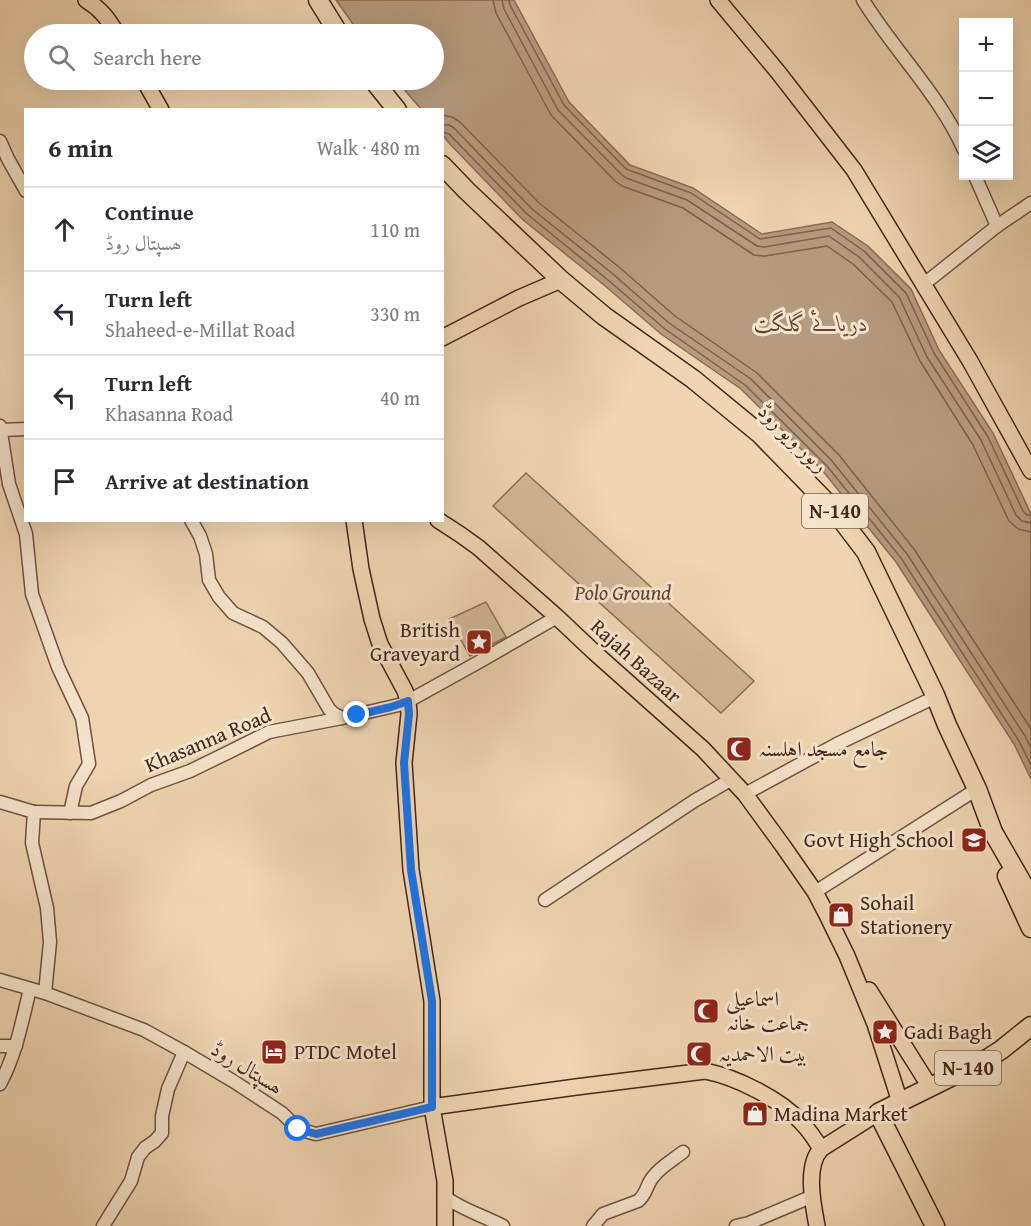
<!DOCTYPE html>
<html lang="en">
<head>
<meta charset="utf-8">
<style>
	:root { --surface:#fff; --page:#f2f2f3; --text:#2b2b33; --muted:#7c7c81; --line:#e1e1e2 }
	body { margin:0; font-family:"Gentium Book Plus",Amiri,serif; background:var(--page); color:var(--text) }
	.controls { position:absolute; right:18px; top:18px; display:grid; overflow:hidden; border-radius:0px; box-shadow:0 6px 24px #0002 }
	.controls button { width:54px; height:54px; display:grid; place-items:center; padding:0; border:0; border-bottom:2px solid var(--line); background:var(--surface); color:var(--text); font:30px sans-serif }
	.stop { position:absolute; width:18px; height:18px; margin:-14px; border:4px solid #1a73e8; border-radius:50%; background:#fff }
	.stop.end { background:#1a73e8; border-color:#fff; box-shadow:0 2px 6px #0008 }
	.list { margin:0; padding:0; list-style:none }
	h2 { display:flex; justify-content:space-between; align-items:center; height:78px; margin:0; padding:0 24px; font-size:26px }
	h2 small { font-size:20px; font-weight:400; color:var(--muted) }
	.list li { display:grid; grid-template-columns:39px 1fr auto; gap:18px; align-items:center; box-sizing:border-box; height:84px; padding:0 24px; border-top:2px solid var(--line) }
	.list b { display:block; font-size:22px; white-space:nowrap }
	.list p { margin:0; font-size:20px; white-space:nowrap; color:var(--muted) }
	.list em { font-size:20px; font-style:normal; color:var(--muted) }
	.icon { flex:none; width:33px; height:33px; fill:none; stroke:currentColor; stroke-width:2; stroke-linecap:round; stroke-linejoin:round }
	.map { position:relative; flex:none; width:1031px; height:1226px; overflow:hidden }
	.search { position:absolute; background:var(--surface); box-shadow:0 6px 24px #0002; left:24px; top:24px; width:420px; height:66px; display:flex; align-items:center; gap:15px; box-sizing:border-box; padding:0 21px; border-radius:33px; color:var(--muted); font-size:22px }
	.panel { position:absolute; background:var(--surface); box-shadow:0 6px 24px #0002; left:24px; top:108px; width:420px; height:414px; border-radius:0px }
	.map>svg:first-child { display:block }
	.green { fill:#d2b798; stroke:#8c6e5a; stroke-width:1.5 }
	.water { fill:#b69a7e; stroke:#896c56; stroke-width:1.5 }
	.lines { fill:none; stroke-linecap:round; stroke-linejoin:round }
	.shore { stroke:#7e604c; stroke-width:1.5 }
	.minor-casing { stroke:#705240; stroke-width:15 }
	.major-casing { stroke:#46261b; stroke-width:18 }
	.highway-casing { stroke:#46261b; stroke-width:21 }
	.minor { stroke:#f5e4cc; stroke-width:12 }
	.major { stroke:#efd5b1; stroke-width:15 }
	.highway { stroke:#efd5b1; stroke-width:18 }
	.route { stroke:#1a73e8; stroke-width:8 }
	.labels { text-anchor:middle; stroke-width:6; stroke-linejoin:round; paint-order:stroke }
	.shield { fill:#f5e4cc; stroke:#7a5f50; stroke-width:1.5 }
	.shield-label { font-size:20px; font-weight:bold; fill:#46261b }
	.street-label { font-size:21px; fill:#46261b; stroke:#f5e4cc }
	.park-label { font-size:21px; font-style:italic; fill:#624334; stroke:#f5e4cc }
	.poi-label { font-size:21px; fill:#46261b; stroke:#f5e4cc; text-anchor:start }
	.water-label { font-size:22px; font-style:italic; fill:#624334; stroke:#f5e4cc }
</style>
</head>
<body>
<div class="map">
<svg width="1031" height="1226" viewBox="0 0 1031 1226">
	<rect width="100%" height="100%" fill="#efd5b1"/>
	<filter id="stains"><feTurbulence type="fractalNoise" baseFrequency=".00333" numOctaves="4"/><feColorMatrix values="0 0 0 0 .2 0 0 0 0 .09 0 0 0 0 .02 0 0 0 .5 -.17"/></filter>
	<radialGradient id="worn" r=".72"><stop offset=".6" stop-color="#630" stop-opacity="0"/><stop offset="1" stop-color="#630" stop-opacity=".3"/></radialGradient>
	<!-- green -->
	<g class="green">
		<polygon points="526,473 754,681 721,713 493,506"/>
		<polygon points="486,602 506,637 470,656 449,619"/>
	</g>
	<!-- water -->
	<polygon class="water" points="336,0 514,0 569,102 630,165 693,188 762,234 832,222 868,246 911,289 939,350 993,433 1031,514 1031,779 1014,744 896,562 822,470 741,389 661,334 604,285 522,219 449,143 443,135 442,110 421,109 396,80 434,80 434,34 360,34"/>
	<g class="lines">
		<!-- shore -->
		<g class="shore">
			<polyline points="493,0 496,13 551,115 615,181 622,186 683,208 754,255 765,256 827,246 853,264 892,302 920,361 973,445 1009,521 1018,529 1031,532"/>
			<polyline points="502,0 504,9 558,110 621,174 626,178 687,200 757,246 764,247 829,236 859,257 899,297 927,357 981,440 1016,515 1022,521 1031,523"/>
			<polyline points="509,0 510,5 564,105 626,169 691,193 760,239 831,228 864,251 906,293 934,353 988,437 1023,511 1027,515 1031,515"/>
			<polyline points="442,115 452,117 460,122 538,202 619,267 675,316 757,373 839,455 914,549 1031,729"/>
			<polyline points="442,125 449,125 454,128 532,209 613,274 669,323 751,379 832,461 907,554 1025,736 1031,748"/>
			<polyline points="442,132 449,134 527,214 608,280 665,329 745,385 827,466 901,558 1019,741 1031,765"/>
		</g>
		<defs>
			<g id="minor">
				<path d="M863 0C895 52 939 94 964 150"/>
				<polyline points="0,141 8,159 26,191"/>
				<polyline points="975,176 997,226"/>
				<polyline points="924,284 997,226 1031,203"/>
				<polyline points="0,426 9,484 26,534 32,594 58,667 82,718 89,764 76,786 70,813"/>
				<polyline points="1,430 26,429"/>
				<polyline points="191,520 200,536 206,554 209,580 219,597 233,613 263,627 282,643 308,673 329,709 333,713 342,718"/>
				<polyline points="745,794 837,744 927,701"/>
				<polyline points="0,802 34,812 32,843 47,908 50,942 45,993"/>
				<polyline points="34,812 91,813 121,801 151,785 190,771 227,753 269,732 342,718 403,704 477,663 557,617"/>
				<polyline points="815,892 977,789"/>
				<polyline points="545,900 694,801 732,779"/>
				<polyline points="0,980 45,993 144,1030 184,1052 233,1081 282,1113 298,1129 316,1134 432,1107"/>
				<polyline points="0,1046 16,1046"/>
				<path d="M0 1084C16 1055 22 1021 30 989"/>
				<path d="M445 1197C463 1210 484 1216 503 1226"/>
				<polyline points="103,1226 131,1181 138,1157 145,1148 155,1141 162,1133 162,1116 168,1089 184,1052"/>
				<path d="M593 1226 603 1214 638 1201C647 1194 646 1185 653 1177 660 1167 673 1160 683 1152"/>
				<polyline points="736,1226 749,1223 813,1196"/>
			</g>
			<g id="major">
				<path d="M86 0C101 9 108 19 117 34"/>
				<polyline points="718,0 778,72 854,170 970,361 1031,471"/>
				<polyline points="144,80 161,110"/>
				<polyline points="442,338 519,298 561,280"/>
				<polyline points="354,520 361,569 372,619 380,644 405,691 408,701 409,714 404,763 411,870 432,1001 432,1107 445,1181 445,1226"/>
				<polyline points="438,520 461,535 479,548 557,617 594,652 703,749 745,794 783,846 815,892 826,913 847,956 875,1024 900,1102"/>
				<polyline points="869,990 930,1087"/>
				<path d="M432 1107 576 1087 705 1071C736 1077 780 1099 801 1122 809 1130 815 1139 821 1149"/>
				<path d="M817 1226C813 1205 805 1166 821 1149L878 1113"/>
			</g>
			<g id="highway">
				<polyline points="318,0 339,34"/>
				<polyline points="373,80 397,110"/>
				<polyline points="442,165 467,191 561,280 604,316 693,379 760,434 834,510 866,552 935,695 947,725 977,789 993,832 1031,898"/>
				<polyline points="1007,876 1031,928"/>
				<polyline points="935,1226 878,1113 987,1059 1001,1050 1031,1026"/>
			</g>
		</defs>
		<!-- minor casing -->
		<use href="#minor" class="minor-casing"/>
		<!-- major casing -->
		<use href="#major" class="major-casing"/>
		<!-- highway casing -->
		<use href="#highway" class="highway-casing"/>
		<!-- minor -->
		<use href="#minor" class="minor"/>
		<!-- major -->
		<use href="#major" class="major"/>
		<!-- highway -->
		<use href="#highway" class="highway"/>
	</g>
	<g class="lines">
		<!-- route -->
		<polyline class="route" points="298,1129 316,1134 432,1107 432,1001 411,870 404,763 409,714 408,701 391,707 357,715"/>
	</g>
	<!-- icons -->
	<defs>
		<symbol id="sight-square" viewBox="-11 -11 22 22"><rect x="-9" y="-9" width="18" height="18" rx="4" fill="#8f2418" stroke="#f5e4cc"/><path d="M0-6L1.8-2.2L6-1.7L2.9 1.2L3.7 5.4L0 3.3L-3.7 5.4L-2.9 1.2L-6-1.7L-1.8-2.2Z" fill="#fff"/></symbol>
		<symbol id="mosque-square" viewBox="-11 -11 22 22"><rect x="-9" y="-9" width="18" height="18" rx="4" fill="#8f2418" stroke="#f5e4cc"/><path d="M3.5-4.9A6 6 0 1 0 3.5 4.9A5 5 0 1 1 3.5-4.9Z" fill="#fff"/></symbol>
		<symbol id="school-square" viewBox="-11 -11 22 22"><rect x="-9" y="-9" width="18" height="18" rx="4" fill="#8f2418" stroke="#f5e4cc"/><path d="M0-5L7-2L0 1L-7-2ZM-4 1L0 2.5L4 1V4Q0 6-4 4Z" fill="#fff"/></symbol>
		<symbol id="shop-square" viewBox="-11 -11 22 22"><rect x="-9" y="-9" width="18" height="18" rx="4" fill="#8f2418" stroke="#f5e4cc"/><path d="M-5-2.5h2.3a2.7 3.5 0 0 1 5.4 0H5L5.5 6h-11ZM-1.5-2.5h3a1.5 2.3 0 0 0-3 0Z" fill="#fff"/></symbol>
		<symbol id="hotel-square" viewBox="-11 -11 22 22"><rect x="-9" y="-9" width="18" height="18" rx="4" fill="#8f2418" stroke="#f5e4cc"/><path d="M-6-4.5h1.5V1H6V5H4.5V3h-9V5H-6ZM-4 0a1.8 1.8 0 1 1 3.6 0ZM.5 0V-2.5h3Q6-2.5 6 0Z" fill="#fff"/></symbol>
	</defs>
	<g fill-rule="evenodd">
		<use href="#sight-square" x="464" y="627" width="30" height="30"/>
		<use href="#mosque-square" x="724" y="734" width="30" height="30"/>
		<use href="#school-square" x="959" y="825" width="30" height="30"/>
		<use href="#shop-square" x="826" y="900" width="30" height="30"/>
		<use href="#mosque-square" x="691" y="996" width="30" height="30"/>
		<use href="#sight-square" x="870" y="1017" width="30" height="30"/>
		<use href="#hotel-square" x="259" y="1037" width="30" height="30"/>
		<use href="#mosque-square" x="684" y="1039" width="30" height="30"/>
		<use href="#shop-square" x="740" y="1099" width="30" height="30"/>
	</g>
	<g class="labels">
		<!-- shield labels -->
		<g class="shield">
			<rect x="802" y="494" width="66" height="34" rx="4.5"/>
			<rect x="935" y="1051" width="66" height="34" rx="4.5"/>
		</g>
		<g class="shield-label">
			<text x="835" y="518">N-140</text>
			<text x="968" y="1075">N-140</text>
		</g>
		<!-- street labels -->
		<g class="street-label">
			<text transform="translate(793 438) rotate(44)" y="7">ریور ویو روڈ</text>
			<text transform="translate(636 661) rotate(42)" y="7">Rajah Bazaar</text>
			<text transform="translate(208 740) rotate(-23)" y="7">Khasanna Road</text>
			<text transform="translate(247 1068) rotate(32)" y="7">ھسپتال روڈ</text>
		</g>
		<!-- park labels -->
		<g class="park-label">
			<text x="623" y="600">Polo Ground</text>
		</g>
		<!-- poi labels -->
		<g class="poi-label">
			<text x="460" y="637" text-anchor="end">British<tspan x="460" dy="24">Graveyard</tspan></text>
			<text x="758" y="756">جامع مسجد اہلسنہ</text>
			<text x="954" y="847" text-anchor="end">Govt High School</text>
			<text x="860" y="910">Sohail<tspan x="860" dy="24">Stationery</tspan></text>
			<text x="726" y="1006">اسماعیلی<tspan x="726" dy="24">جماعت خانہ</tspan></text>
			<text x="904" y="1039">Gadi Bagh</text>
			<text x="294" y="1059">PTDC Motel</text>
			<text x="718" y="1061">بیت الاحمدیہ</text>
			<text x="774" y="1121">Madina Market</text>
		</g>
		<!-- water labels -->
		<g class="water-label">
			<text x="811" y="331">دریائے گلگت</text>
		</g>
	</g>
	<rect width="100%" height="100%" filter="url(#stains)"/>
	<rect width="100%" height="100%" fill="url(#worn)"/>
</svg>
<div class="controls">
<button>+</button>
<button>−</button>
<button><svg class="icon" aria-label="layers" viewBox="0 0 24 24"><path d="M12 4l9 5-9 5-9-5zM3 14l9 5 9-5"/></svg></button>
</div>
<div class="stop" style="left:298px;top:1129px"></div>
<div class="stop end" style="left:357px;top:715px"></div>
<div class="search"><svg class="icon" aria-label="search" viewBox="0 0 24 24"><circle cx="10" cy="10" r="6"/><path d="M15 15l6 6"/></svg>Search here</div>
<section class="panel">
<h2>6 min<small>Walk · 480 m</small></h2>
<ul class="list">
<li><svg class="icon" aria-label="ahead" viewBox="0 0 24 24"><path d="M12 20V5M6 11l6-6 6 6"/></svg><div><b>Continue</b><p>ھسپتال روڈ</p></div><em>110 m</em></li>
<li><svg class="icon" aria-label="left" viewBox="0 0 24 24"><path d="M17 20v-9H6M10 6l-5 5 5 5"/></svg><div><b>Turn left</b><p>Shaheed-e-Millat Road</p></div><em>330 m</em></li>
<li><svg class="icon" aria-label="left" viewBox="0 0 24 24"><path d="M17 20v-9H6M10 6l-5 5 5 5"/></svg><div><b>Turn left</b><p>Khasanna Road</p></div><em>40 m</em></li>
<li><svg class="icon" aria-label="arrive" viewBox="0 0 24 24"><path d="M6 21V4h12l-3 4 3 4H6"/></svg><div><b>Arrive at destination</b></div></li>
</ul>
</section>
</div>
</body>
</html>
